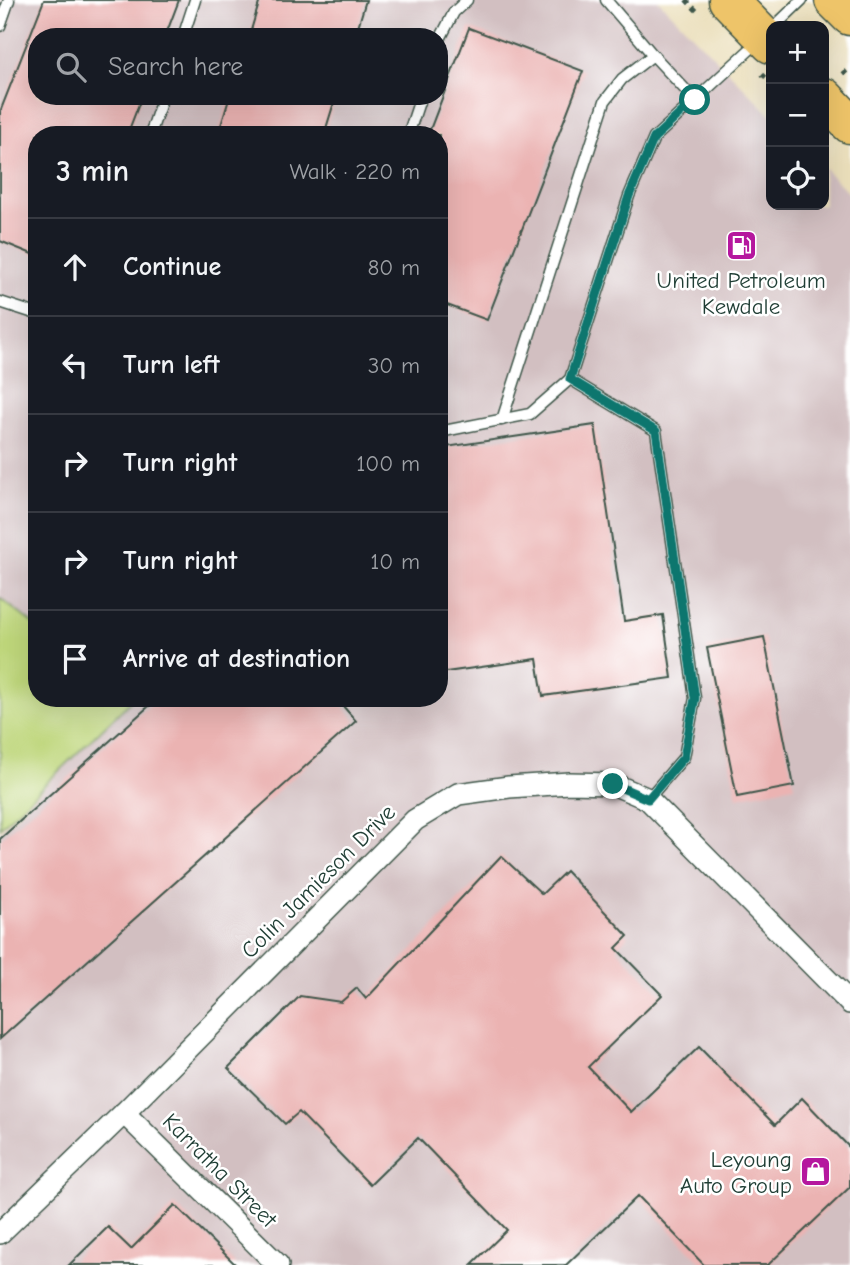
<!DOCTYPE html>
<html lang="en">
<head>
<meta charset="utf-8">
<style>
	:root { --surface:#171b24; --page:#20242c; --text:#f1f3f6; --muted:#9ea1a6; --line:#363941 }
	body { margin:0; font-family:"Comic Neue",sans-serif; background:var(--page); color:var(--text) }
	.controls { position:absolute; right:21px; top:21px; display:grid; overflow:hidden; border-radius:14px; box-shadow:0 7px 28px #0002 }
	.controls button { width:63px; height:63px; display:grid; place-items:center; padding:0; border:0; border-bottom:2px solid var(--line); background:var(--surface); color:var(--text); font:35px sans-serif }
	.stop { position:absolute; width:21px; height:21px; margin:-16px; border:5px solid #0f766e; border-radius:50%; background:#fff }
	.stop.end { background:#0f766e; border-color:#fff; box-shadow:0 2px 7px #0008 }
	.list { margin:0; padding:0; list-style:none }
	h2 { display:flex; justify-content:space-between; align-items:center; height:91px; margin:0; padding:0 28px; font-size:30px }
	h2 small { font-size:23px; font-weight:400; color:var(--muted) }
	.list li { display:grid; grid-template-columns:46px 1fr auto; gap:21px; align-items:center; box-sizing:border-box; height:98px; padding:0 28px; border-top:2px solid var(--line) }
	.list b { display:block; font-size:26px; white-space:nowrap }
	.list em { font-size:23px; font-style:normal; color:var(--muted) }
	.icon { flex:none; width:38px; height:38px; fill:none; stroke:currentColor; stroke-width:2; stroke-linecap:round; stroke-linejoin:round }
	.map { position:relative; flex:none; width:850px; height:1265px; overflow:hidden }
	.search { position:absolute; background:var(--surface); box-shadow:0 7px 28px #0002; left:28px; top:28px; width:420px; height:77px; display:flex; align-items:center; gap:18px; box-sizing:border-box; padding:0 24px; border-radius:28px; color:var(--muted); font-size:26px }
	.panel { position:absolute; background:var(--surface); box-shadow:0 7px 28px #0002; left:28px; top:126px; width:420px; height:581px; border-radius:28px }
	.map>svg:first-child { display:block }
	.industrial { fill:#d2bfc1; fill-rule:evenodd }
	.green { fill:#bed67a; stroke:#6e8a57; stroke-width:2 }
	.building { fill:#ebb3b2 }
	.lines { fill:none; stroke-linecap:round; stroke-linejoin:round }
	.lane-casing { stroke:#3e5548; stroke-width:13 }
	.street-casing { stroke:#3e5548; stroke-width:24 }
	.highway-casing { stroke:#3e5548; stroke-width:41 }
	.path { stroke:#3e5548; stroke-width:4.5; stroke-dasharray:5 5; stroke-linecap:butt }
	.lane { stroke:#fff; stroke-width:10 }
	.street { stroke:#fff; stroke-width:21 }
	.highway { stroke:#eec469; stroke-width:38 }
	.route { stroke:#0f766e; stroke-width:9 }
	.labels { text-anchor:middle; stroke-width:5; stroke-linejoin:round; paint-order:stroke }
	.poi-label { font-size:23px; fill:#1f3d34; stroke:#fff }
	.street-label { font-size:23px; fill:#1f3d34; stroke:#fff }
</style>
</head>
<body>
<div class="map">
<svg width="850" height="1265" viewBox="0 0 850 1265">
	<rect width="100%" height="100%" fill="#fff"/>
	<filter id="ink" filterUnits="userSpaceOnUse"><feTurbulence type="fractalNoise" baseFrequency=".0143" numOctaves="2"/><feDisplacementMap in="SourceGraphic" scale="14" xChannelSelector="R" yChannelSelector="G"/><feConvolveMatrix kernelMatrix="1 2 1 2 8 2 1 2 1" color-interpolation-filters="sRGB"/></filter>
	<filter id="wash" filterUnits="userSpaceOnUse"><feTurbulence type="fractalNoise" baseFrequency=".00686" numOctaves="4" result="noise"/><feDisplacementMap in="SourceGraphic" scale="28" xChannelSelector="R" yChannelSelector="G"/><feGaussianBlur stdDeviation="1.57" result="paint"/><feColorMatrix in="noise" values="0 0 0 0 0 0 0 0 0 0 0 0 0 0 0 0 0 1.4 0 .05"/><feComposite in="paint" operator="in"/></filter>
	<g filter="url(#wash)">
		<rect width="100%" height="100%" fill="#ebdfbb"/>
		<!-- industrial -->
		<path class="industrial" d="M0 0H658L771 115V205H824V168L850 194V1265H0V832L126 705 119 698H439V135H37V630L0 599ZM37 37H439V96H37Z"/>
		<!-- green -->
		<polygon class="green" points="0,598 37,627 37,698 132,700 0,828"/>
		<g id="blocks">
			<!-- building -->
			<g class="building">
				<polygon points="44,0 179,0 165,37 37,37 37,96 142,96 127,135 37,135 37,256 0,241 0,112"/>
				<polygon points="260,0 366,0 355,37 249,37"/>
				<polygon points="469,28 583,71 487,320 439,302 439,135 428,135"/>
				<polygon points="230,96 336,96 324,135 218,135"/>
				<polygon points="595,425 624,621 663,615 672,678 543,696 537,659 439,673 439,448"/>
				<polygon points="764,637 794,786 737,797 707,648"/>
				<polygon points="158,698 336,698 356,721 0,1039 0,839"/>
				<polygon points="501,856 542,894 566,871 628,936 616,948 662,995 588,1067 631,1112 699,1047 775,1125 802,1098 850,1148 850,1187 768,1265 704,1265 638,1196 566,1265 471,1265 507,1230 418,1138 370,1185 299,1112 285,1124 228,1068 300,996 341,1002 357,988 366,999"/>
				<polygon points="175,1205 236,1265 69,1265 108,1227 131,1249"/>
			</g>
		</g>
	</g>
	<g filter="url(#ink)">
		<use href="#blocks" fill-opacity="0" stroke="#3e5548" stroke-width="2"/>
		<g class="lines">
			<defs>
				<g id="lane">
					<polyline points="606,0 653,55"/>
					<polyline points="0,26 9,0"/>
					<polyline points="775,26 802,0"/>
					<polyline points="183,37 195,0"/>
					<polyline points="439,41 454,12 467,0"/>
					<polyline points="150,135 163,96"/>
					<polyline points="408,135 421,96"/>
					<polyline points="0,302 37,314"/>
					<polyline points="570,379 656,431 695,698 684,757 648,799"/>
					<polyline points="502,420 605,101 622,79 653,55 695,100"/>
					<polyline points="439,432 530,414 570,379 629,196 654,138 759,41"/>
				</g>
				<g id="street">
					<polyline points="124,1113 278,1265"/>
					<polyline points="0,1233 124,1113 415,820 458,794 509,787 569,783 613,784 648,799 850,1003"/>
				</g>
				<g id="highway">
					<polyline points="728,0 771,44"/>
					<polyline points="834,0 850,16"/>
					<polyline points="824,97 850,124"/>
				</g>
			</defs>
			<!-- lane casing -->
			<use href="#lane" class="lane-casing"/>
			<!-- street casing -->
			<use href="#street" class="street-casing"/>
			<!-- highway casing -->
			<use href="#highway" class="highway-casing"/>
			<!-- path -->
			<g class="path">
				<polyline points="686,0 698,12"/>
				<polyline points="762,74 771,82"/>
				<polyline points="843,74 850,68"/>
			</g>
			<!-- lane -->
			<use href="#lane" class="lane"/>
			<!-- street -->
			<use href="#street" class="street"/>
			<!-- highway -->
			<use href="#highway" class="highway"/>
		</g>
	</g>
	<g class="lines" filter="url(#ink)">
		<!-- route -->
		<polyline class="route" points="613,784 648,799 684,757 695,698 656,431 570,379 629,196 654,138 695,100"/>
	</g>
	<!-- icons -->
	<defs>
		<symbol id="fuel-square" viewBox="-11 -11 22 22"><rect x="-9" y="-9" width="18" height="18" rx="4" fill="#b5179e" stroke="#fff"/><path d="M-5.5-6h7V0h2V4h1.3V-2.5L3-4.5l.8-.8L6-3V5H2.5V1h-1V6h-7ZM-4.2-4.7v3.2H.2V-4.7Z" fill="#fff"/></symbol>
		<symbol id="shop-square" viewBox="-11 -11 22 22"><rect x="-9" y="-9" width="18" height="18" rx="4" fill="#b5179e" stroke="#fff"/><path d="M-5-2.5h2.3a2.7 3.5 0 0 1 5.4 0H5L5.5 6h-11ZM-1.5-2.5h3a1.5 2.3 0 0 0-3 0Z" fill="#fff"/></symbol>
	</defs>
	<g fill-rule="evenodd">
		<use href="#fuel-square" x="724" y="228" width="35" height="35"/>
		<use href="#shop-square" x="798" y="1154" width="35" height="35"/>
	</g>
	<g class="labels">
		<!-- poi labels -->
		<g class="poi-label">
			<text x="741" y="288">United Petroleum<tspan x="741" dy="26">Kewdale</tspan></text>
			<text x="792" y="1167" text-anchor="end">Leyoung<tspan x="792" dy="26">Auto Group</tspan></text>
		</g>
		<!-- street labels -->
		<g class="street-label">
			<text transform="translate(318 881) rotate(-45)" y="8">Colin Jamieson Drive</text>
			<text transform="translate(220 1170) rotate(45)" y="8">Karratha Street</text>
		</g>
	</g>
</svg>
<div class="controls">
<button>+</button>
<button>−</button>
<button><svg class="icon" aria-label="locate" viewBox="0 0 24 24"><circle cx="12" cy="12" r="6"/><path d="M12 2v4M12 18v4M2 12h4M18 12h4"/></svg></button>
</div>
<div class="stop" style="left:695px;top:100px"></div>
<div class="stop end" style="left:613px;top:784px"></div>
<div class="search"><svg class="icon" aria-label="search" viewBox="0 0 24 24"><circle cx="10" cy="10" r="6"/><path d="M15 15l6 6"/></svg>Search here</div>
<section class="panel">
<h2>3 min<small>Walk · 220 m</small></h2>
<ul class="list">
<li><svg class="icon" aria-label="ahead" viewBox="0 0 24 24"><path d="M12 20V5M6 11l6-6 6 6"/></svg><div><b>Continue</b></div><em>80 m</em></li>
<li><svg class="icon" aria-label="left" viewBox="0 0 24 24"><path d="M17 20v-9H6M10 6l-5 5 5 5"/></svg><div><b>Turn left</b></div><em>30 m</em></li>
<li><svg class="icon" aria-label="right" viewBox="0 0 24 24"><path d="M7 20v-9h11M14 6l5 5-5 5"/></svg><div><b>Turn right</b></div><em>100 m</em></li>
<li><svg class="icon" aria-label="right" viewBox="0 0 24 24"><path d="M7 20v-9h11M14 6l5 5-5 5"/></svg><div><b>Turn right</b></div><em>10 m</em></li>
<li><svg class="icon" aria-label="arrive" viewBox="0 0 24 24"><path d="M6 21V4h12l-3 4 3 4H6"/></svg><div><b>Arrive at destination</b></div></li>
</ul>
</section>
</div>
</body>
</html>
